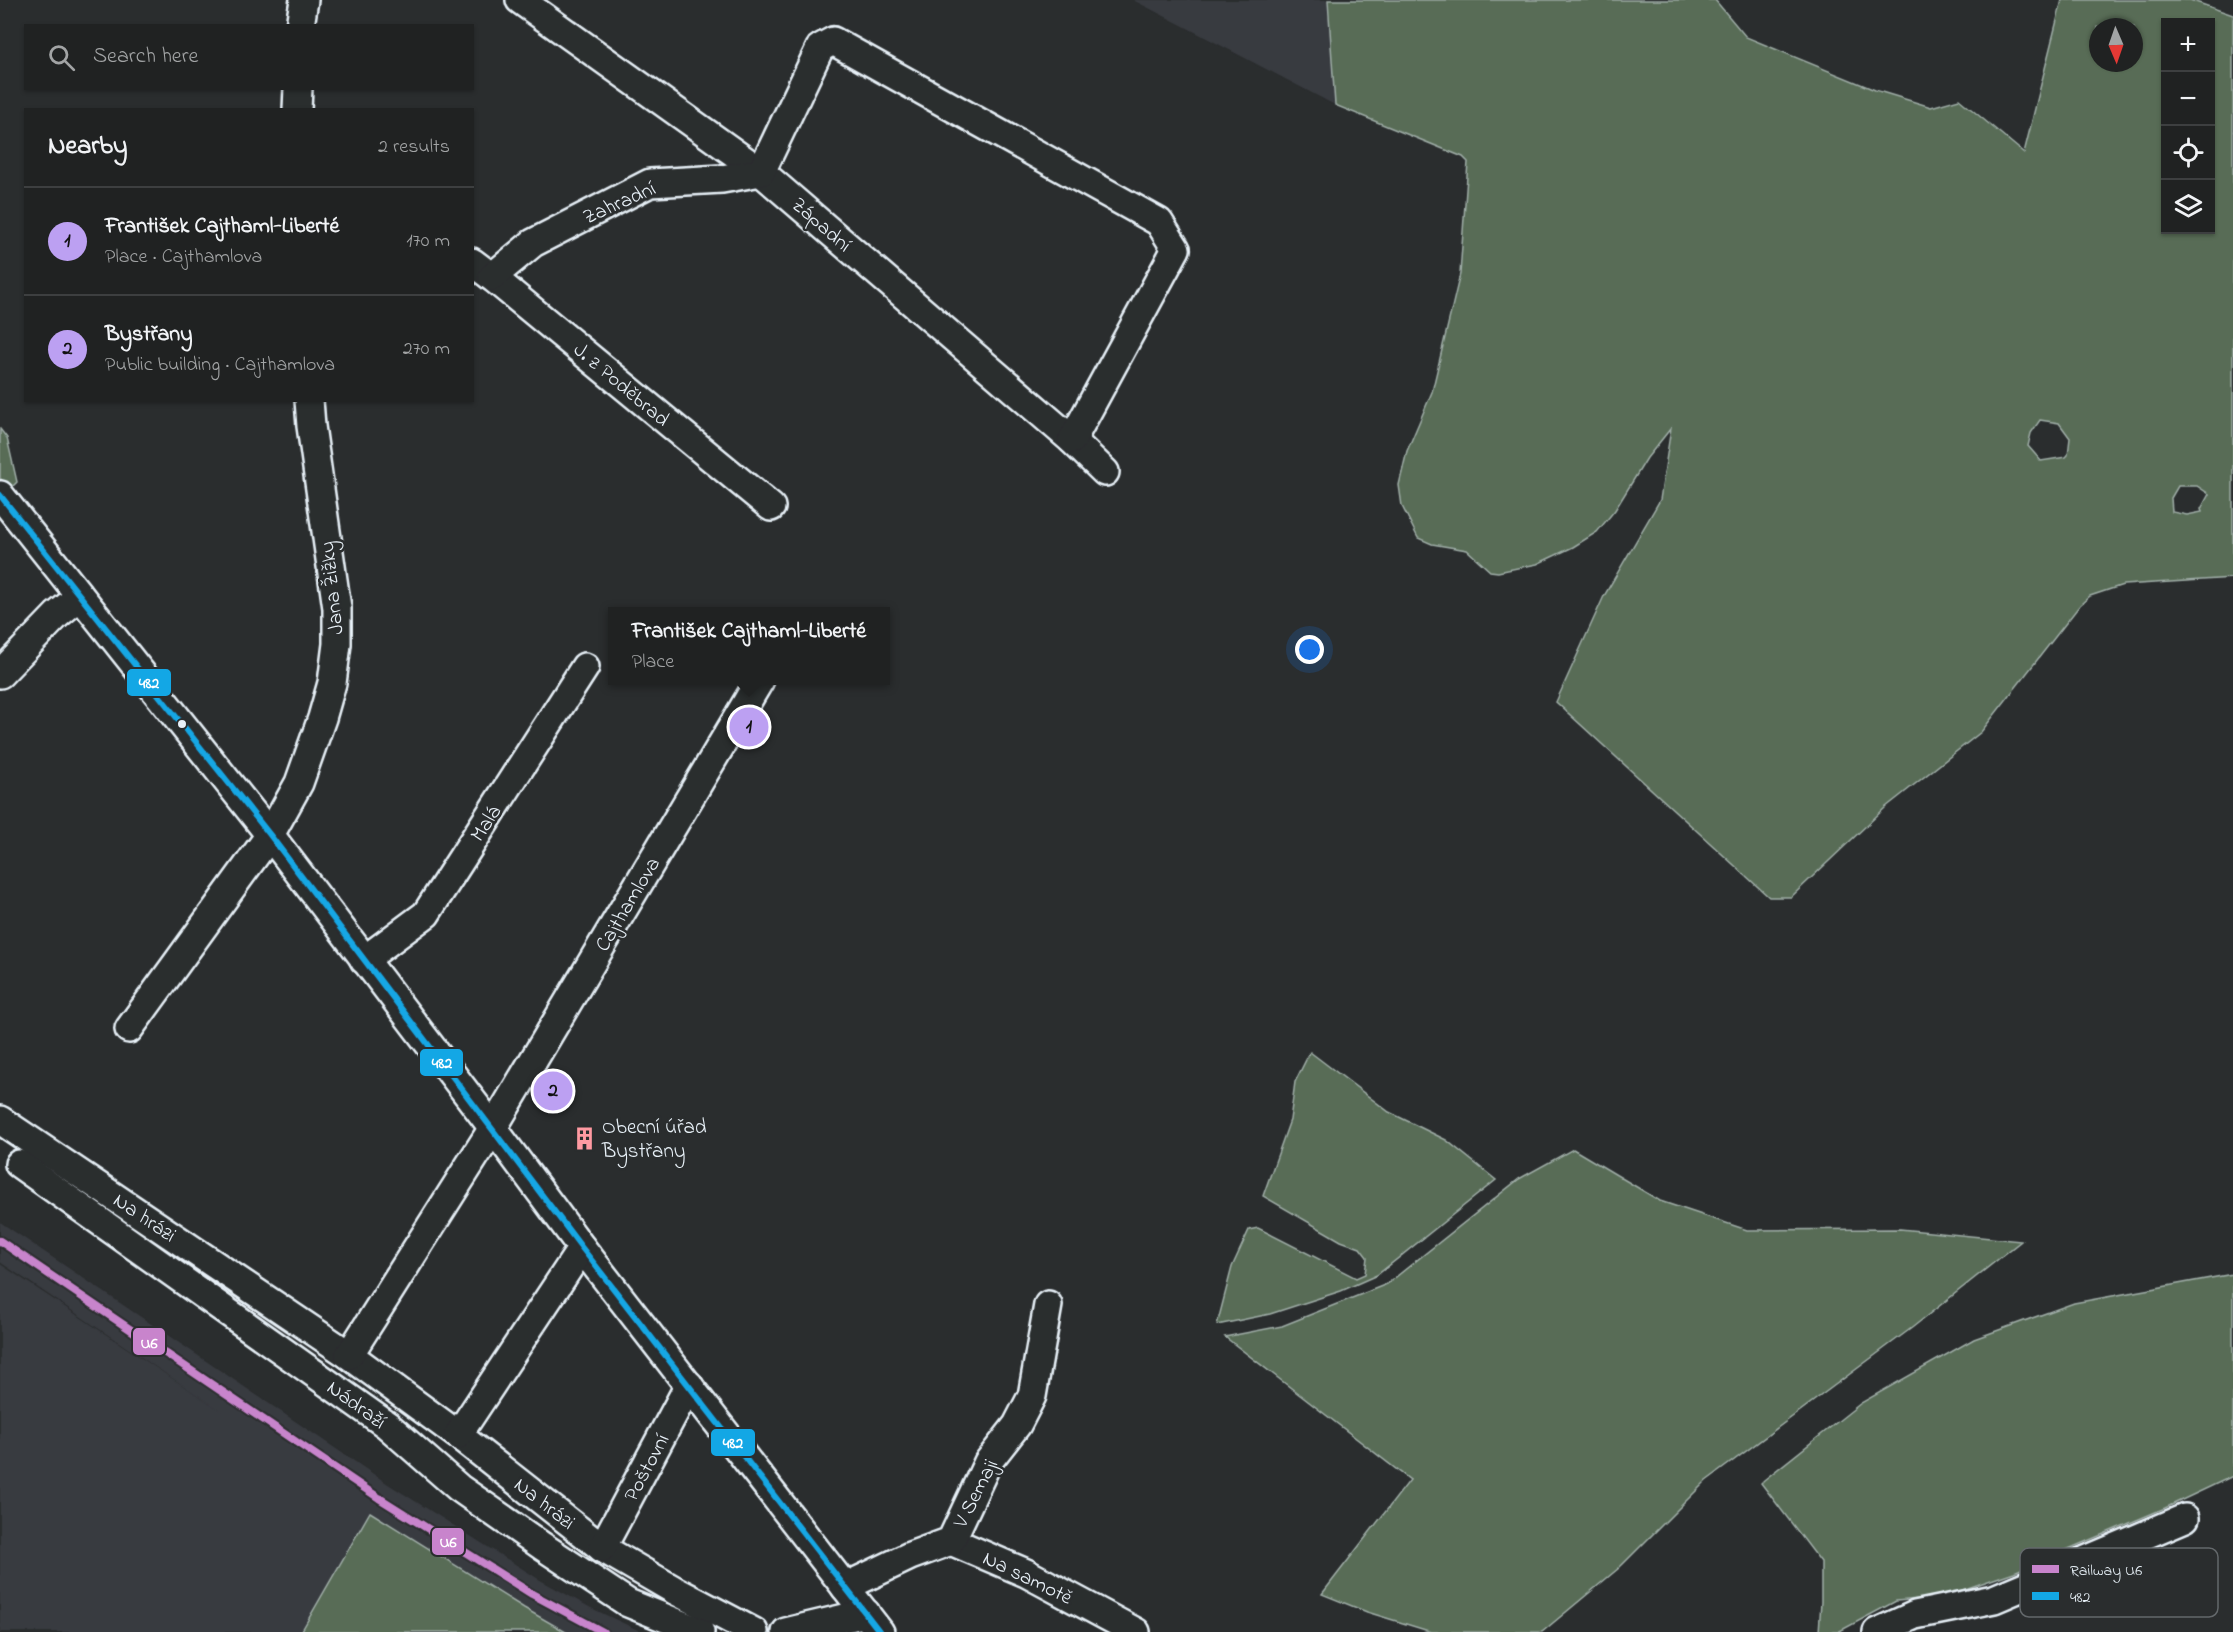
<!DOCTYPE html>
<html lang="en">
<head>
<meta charset="utf-8">
<style>
	:root { --surface:#202222; --page:#2d2f2f; --text:#f1f3f6; --muted:#a2a4a5; --line:#3d3f40; --accent:#bca0f2 }
	body { margin:0; font-family:"Indie Flower",sans-serif; background:var(--page); color:var(--text) }
	.controls { position:absolute; right:18px; top:18px; display:grid; overflow:hidden; border-radius:0px; box-shadow:0 2px 4px #0004 }
	.controls button { width:54px; height:54px; display:grid; place-items:center; padding:0; border:0; border-bottom:2px solid var(--line); background:var(--surface); color:var(--text); font:30px sans-serif }
	.compass { position:absolute; left:2089px; top:18px; width:54px; height:54px; border-radius:50%; background:var(--surface); box-shadow:0 2px 4px #0004; rotate:178deg }
	.you { position:absolute; left:1310px; top:650px; width:21px; height:21px; margin:-15px; border:4px solid #fff; border-radius:50%; background:#1a73e8; box-shadow:0 0 0 9px #1a73e833 }
	.badge { display:grid; place-items:center; width:39px; height:39px; border-radius:50%; background:var(--accent); color:#111; font-size:20px; font-weight:700 }
	.pin { position:absolute; translate:-50% -50%; border:3px solid #fff; box-shadow:0 2px 6px #0006 }
	.popup { position:absolute; left:608px; top:607px; width:282px; height:78px; box-sizing:border-box; display:grid; place-content:center; border-radius:0px; background:var(--surface); filter:drop-shadow(0 2px 4px #0005); font-size:20px; white-space:nowrap; color:var(--muted) }
	.popup b { font-size:22px; color:var(--text) }
	.popup::after { content:''; position:absolute; left:50%; top:100%; margin-left:-12px; border:12px solid transparent; border-top-color:var(--surface) }
	.list { margin:0; padding:0; list-style:none }
	h2 { display:flex; justify-content:space-between; align-items:center; height:78px; margin:0; padding:0 24px; font-size:26px }
	h2 small { font-size:20px; font-weight:400; color:var(--muted) }
	.list li { display:grid; grid-template-columns:39px 1fr auto; gap:18px; align-items:center; box-sizing:border-box; height:108px; padding:0 24px; border-top:2px solid var(--line) }
	.list b { display:block; font-size:22px; white-space:nowrap }
	.list p { margin:0; font-size:20px; white-space:nowrap; color:var(--muted) }
	.list em { font-size:20px; font-style:normal; color:var(--muted) }
	.icon { flex:none; width:33px; height:33px; fill:none; stroke:currentColor; stroke-width:2; stroke-linecap:round; stroke-linejoin:round }
	.map { position:relative; flex:none; width:2233px; height:1632px; overflow:hidden }
	.search { position:absolute; background:var(--surface); box-shadow:0 2px 4px #0004; left:24px; top:24px; width:450px; height:66px; display:flex; align-items:center; gap:15px; box-sizing:border-box; padding:0 21px; border-radius:0px; color:var(--muted); font-size:22px }
	.panel { position:absolute; background:var(--surface); box-shadow:0 2px 4px #0004; left:24px; top:108px; width:450px; height:294px; border-radius:0px }
	.map>svg:first-child { display:block }
	.built { fill:#393b41 }
	.green { fill:#586c57; stroke:#a0aea8; stroke-width:1.5; fill-rule:evenodd }
	.lines { fill:none; stroke-linecap:round; stroke-linejoin:round }
	.minor-casing { stroke:#e8f1f8; stroke-width:32 }
	.minor { stroke:#2a2d2e; stroke-width:27 }
	.bus-1-casing { stroke:#2a2d2e; stroke-width:10 }
	.bus-1 { stroke:#13a7e5; stroke-width:6 }
	.rail-1-casing { stroke:#2a2d2e; stroke-width:12 }
	.rail-1 { stroke:#c884cc; stroke-width:8 }
	.bus-dot { fill:#e8f1f8; stroke:#2a2d2e; stroke-width:2 }
	.labels { text-anchor:middle; stroke-width:5; stroke-linejoin:round; paint-order:stroke }
	.street-label { font-size:21px; fill:#e8f1f8; stroke:#2a2d2e }
	.poi-label { font-size:21px; fill:#e8f1f8; stroke:#2a2d2e; text-anchor:start }
	.key { fill:#2a2d2e; stroke:#63686b; stroke-width:1.5 }
	.key-label { font-size:16px; fill:#e8f1f8 }
	.line-badge { stroke:#2a2d2e; stroke-width:2 }
	.badge-label { font-size:16px; text-anchor:middle; font-weight:bold; fill:#fff }
</style>
</head>
<body>
<div class="map">
<svg width="2233" height="1632" viewBox="0 0 2233 1632">
	<rect width="100%" height="100%" fill="#2a2d2e"/>
	<filter id="ink" filterUnits="userSpaceOnUse"><feTurbulence type="fractalNoise" baseFrequency=".0167" numOctaves="2"/><feDisplacementMap in="SourceGraphic" scale="12" xChannelSelector="R" yChannelSelector="G"/><feConvolveMatrix kernelMatrix="1 2 1 2 8 2 1 2 1" color-interpolation-filters="sRGB"/></filter>
	<g filter="url(#ink)">
		<!-- built -->
		<g class="built">
			<polygon points="1133,0 1328,0 1335,105 1180,24"/>
			<polygon points="0,1222 388,1484 540,1580 591,1608 642,1632 566,1632 524,1608 370,1512 301,1632 0,1632 0,1264 224,1413 0,1262"/>
		</g>
		<!-- green -->
		<g class="green">
			<path d="M1328 0H1715L1746 37 1875 90 1931 107 1959 99 2024 153 2062 0H2190L2233 15V578L2123 585 2090 596 2080 605 1981 732 1886 807 1791 897H1769L1556 702 1604 596 1660 500 1671 428 1647 458 1615 510 1597 532 1573 547 1537 564 1498 572 1490 571 1467 550 1432 544 1418 538 1402 506 1399 485 1407 451 1432 392 1460 274 1468 162 1463 157 1335 105ZM2166 22H2210V230H2166ZM2098 27H2134V63H2098ZM2040 420 2059 423 2070 438 2068 455 2066 457 2041 461 2028 446 2031 433ZM2178 486H2197L2209 494 2201 509 2202 512 2187 515 2172 512 2171 498Z"/>
			<polygon points="0,429 7,438 17,482 13,486 6,486 0,478"/>
			<polygon points="1310,1052 1389,1112 1446,1140 1496,1180 1377,1275 1341,1291 1270,1314 1217,1325 1232,1267 1249,1230 1258,1228 1356,1278 1365,1274 1367,1257 1360,1248 1341,1241 1263,1196 1290,1120 1295,1082"/>
			<polygon points="1573,1149 1660,1201 1747,1230 1900,1229 2021,1241 1913,1327 1706,1481 1619,1568 1542,1632 1432,1632 1367,1612 1322,1594 1410,1480 1225,1337 1282,1326 1387,1284 1519,1179"/>
			<polygon points="2233,1274 2233,1476 2165,1508 2014,1572 1942,1597 1896,1601 1838,1632 1819,1632 1821,1602 1821,1562 1761,1483 1764,1480 1861,1403 1974,1339 2074,1303"/>
			<polygon points="370,1512 524,1608 566,1632 301,1632"/>
		</g>
		<g class="lines">
			<defs>
				<g id="minor">
					<polyline points="520,0 761,172 1072,440 1105,472"/>
					<polyline points="300,26 304,0"/>
					<polyline points="297,110 298,88"/>
					<polyline points="472,262 492,277 771,507"/>
					<polyline points="492,277 533,243 650,183 722,179 761,172 820,48 833,41 1159,222 1176,249 1072,440"/>
					<polyline points="0,495 270,835 493,1128 582,1248 880,1632"/>
					<polyline points="0,674 57,615 80,596"/>
					<polyline points="364,960 426,914 585,667"/>
					<polyline points="129,1029 270,835 299,783 322,718 332,683 337,644 337,608 311,426 309,400"/>
					<polyline points="0,1120 349,1355 458,1435 602,1548 676,1591 754,1632"/>
					<polyline points="19,1164 387,1425 459,1488 542,1546 628,1603 700,1632"/>
					<polyline points="349,1355 493,1128 760,680"/>
					<polyline points="458,1435 582,1248"/>
					<polyline points="951,1541 1026,1573 1136,1632"/>
					<polyline points="602,1548 689,1385"/>
					<polyline points="845,1587 910,1556 951,1541 988,1462 1017,1425 1032,1396 1048,1305"/>
					<polyline points="786,1632 866,1613"/>
					<polyline points="1877,1632 1915,1615 1994,1599 2185,1518"/>
				</g>
			</defs>
			<!-- minor casing -->
			<use href="#minor" class="minor-casing"/>
			<!-- minor -->
			<use href="#minor" class="minor"/>
			<defs>
				<polyline id="bus-1" points="0,495 270,835 582,1248 880,1632"/>
			</defs>
			<!-- bus-1 casing -->
			<use href="#bus-1" class="bus-1-casing"/>
			<!-- bus-1 -->
			<use href="#bus-1" class="bus-1"/>
			<defs>
				<polyline id="rail-1" points="0,1241 379,1498 532,1594 603,1632"/>
			</defs>
			<!-- rail-1 casing -->
			<use href="#rail-1" class="rail-1-casing"/>
			<!-- rail-1 -->
			<use href="#rail-1" class="rail-1"/>
		</g>
	</g>
	<!-- icons -->
	<defs>
		<symbol id="building-bare" viewBox="-9 -9 18 18"><path d="M-4-6H4V6H1V3H-1V6H-4ZM-2.5-4.3h1.7v1.8h-1.7ZM.8-4.3h1.7v1.8H.8ZM-2.5-1h1.7V.8h-1.7ZM.8-1h1.7V.8H.8Z" fill="#ff9aa2" stroke="#2a2d2e" stroke-width="2.5" paint-order="stroke"/></symbol>
	</defs>
	<g fill-rule="evenodd">
		<use href="#building-bare" x="568" y="1122" width="33" height="33"/>
	</g>
	<!-- markers -->
	<circle class="bus-dot" cx="182" cy="724" r="5"/>
	<g class="labels">
		<!-- street labels -->
		<g class="street-label">
			<text transform="translate(619 202) rotate(-24)" y="7">Zahradní</text>
			<text transform="translate(822 224) rotate(41)" y="7">Západní</text>
			<text transform="translate(622 384) rotate(40)" y="7">J. z Poděbrad</text>
			<text transform="translate(331 588) rotate(-96)" y="7">Jana Žižky</text>
			<text transform="translate(485 823) rotate(-57)" y="7">Malá</text>
			<text transform="translate(627 904) rotate(-59)" y="7">Cajthamlova</text>
			<text transform="translate(145 1217) rotate(34)" y="7">Na hrázi</text>
			<text transform="translate(357 1404) rotate(36)" y="7">Nádraží</text>
			<text transform="translate(646 1467) rotate(-62)" y="7">Poštovní</text>
			<text transform="translate(975 1493) rotate(-63)" y="7">V Semaji</text>
			<text transform="translate(545 1503) rotate(38)" y="7">Na hrázi</text>
			<text transform="translate(1028 1577) rotate(26)" y="7">Na samotě</text>
		</g>
		<!-- poi labels -->
		<g class="poi-label">
			<text x="602" y="1133">Obecní úřad<tspan x="602" dy="24">Bystřany</tspan></text>
		</g>
	</g>
	<!-- legend -->
	<rect x="2020" y="1548" width="198" height="69" rx="9" class="key"/>
	<rect x="2032" y="1565" width="27" height="8" fill="#c884cc"/>
	<rect x="2032" y="1592" width="27" height="8" fill="#13a7e5"/>
	<g class="key-label">
		<text x="2070" y="1575">Railway U6</text>
		<text x="2070" y="1602">482</text>
	</g>
	<g class="line-badge">
		<rect x="126" y="668" width="46" height="29" rx="6" fill="#13a7e5"/>
		<rect x="419" y="1048" width="45" height="29" rx="6" fill="#13a7e5"/>
		<rect x="132" y="1327" width="34" height="29" rx="6" fill="#c884cc"/>
		<rect x="710" y="1428" width="46" height="29" rx="6" fill="#13a7e5"/>
		<rect x="431" y="1527" width="34" height="29" rx="6" fill="#c884cc"/>
	</g>
	<g class="badge-label">
		<text x="149" y="688">482</text>
		<text x="442" y="1068">482</text>
		<text x="149" y="1348">U6</text>
		<text x="733" y="1448">482</text>
		<text x="448" y="1547">U6</text>
	</g>
</svg>
<div class="controls">
<button>+</button>
<button>−</button>
<button><svg class="icon" aria-label="locate" viewBox="0 0 24 24"><circle cx="12" cy="12" r="6"/><path d="M12 2v4M12 18v4M2 12h4M18 12h4"/></svg></button>
<button><svg class="icon" aria-label="layers" viewBox="0 0 24 24"><path d="M12 4l9 5-9 5-9-5zM3 14l9 5 9-5"/></svg></button>
</div>
<svg class="compass" viewBox="-18 -18 36 36"><path d="M0-13l5 13h-10z" fill="#e53935"/><path d="M0 13l5-13h-10z" fill="#a2a4a5"/></svg>
<div class="you"></div>
<div class="pin badge" style="left:749px;top:727px">1</div>
<div class="popup"><b>František Cajthaml-Liberté</b>Place</div>
<div class="pin badge" style="left:553px;top:1091px">2</div>
<div class="search"><svg class="icon" aria-label="search" viewBox="0 0 24 24"><circle cx="10" cy="10" r="6"/><path d="M15 15l6 6"/></svg>Search here</div>
<section class="panel">
<h2>Nearby<small>2 results</small></h2>
<ul class="list">
<li><span class="badge">1</span><div><b>František Cajthaml-Liberté</b><p>Place · Cajthamlova</p></div><em>170 m</em></li>
<li><span class="badge">2</span><div><b>Bystřany</b><p>Public building · Cajthamlova</p></div><em>270 m</em></li>
</ul>
</section>
</div>
</body>
</html>
